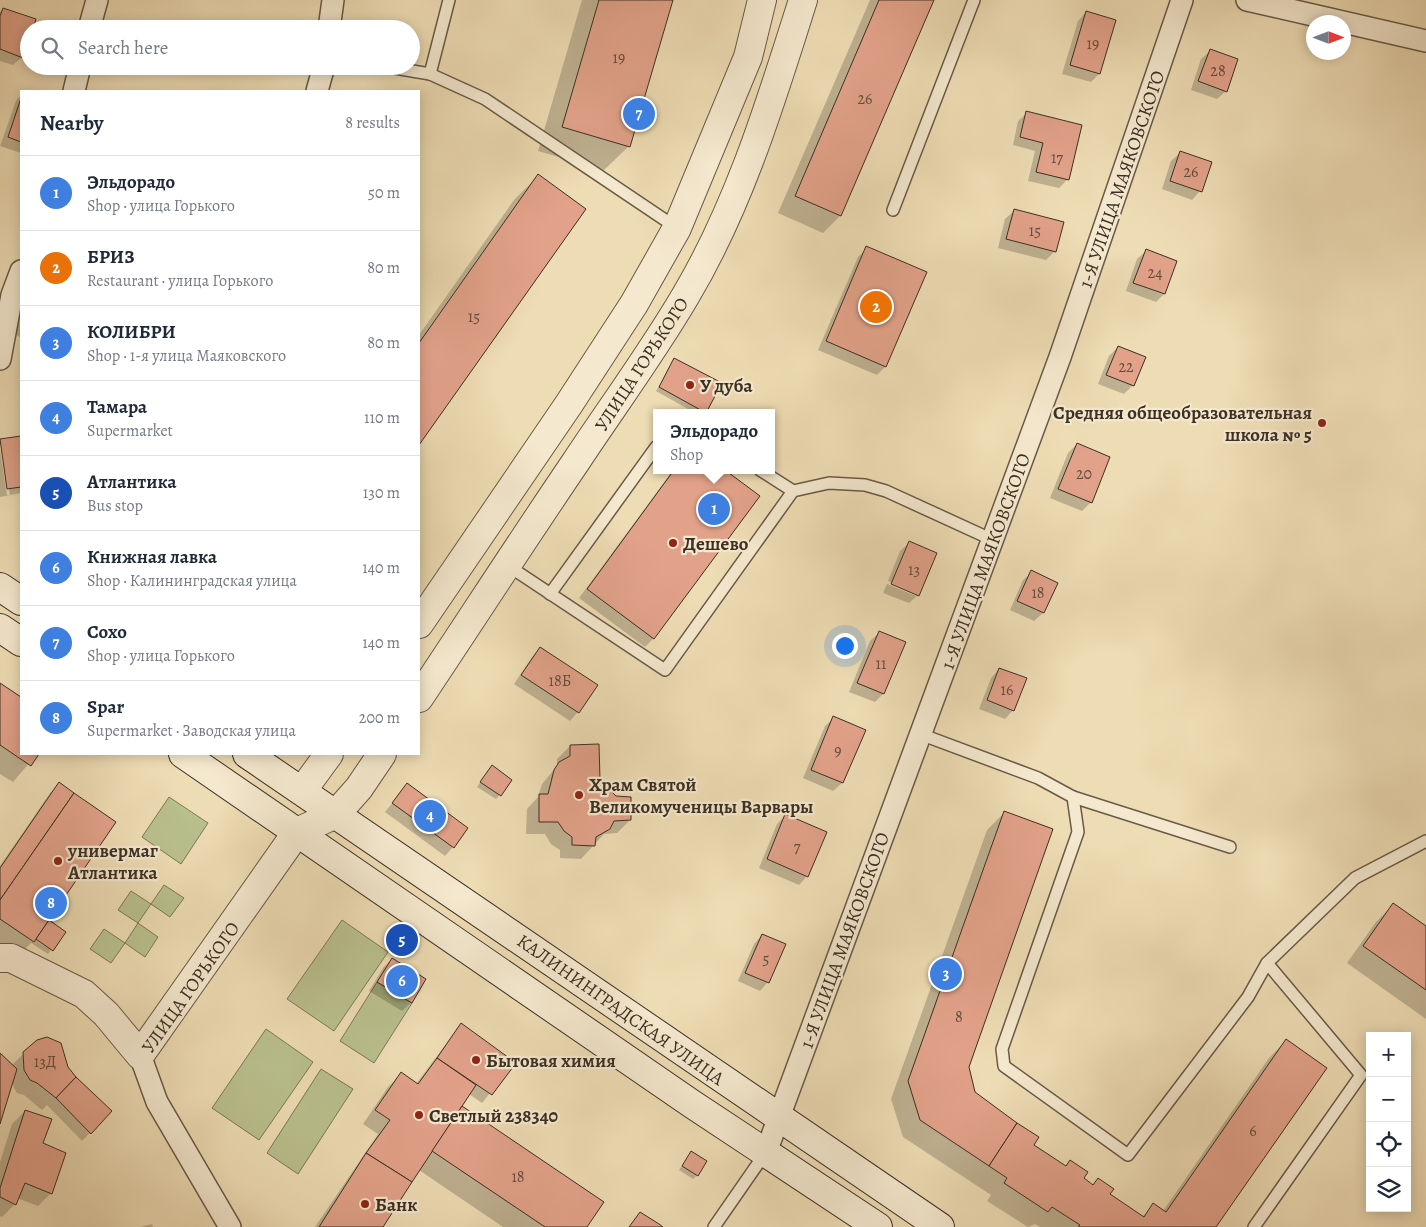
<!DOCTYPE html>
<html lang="en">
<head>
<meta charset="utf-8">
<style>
	:root { --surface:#fff; --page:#f2f2f3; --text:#1f2937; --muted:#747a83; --line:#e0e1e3; --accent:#0f766e }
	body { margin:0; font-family:Alegreya,serif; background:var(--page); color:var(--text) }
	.controls { position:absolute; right:15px; bottom:15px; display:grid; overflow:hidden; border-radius:0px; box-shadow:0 2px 12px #0003 }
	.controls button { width:45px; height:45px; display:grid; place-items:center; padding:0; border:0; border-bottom:1px solid var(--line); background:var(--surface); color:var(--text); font:25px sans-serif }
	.compass { position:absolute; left:1306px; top:15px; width:45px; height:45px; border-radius:50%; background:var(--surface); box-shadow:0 2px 12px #0003; rotate:90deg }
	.you { position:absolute; left:844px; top:645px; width:18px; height:18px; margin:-12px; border:4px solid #fff; border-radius:50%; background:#1a73e8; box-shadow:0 0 0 8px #1a73e833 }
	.badge { display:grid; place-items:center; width:32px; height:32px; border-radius:50%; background:var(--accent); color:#fff; font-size:16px; font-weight:700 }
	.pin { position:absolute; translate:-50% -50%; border:2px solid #fff; box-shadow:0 1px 5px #0006 }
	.popup { position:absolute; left:653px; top:409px; width:122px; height:65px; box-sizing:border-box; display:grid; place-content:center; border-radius:0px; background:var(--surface); filter:drop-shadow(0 1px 4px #0005); font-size:16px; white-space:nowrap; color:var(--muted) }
	.popup b { font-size:19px; color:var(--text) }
	.popup::after { content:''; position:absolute; left:50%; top:100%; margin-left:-10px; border:10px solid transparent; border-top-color:var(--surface) }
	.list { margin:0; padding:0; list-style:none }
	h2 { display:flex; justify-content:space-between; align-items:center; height:65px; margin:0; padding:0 20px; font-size:21px }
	h2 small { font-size:16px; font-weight:400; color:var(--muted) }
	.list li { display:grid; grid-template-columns:32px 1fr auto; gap:15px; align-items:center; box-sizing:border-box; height:75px; padding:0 20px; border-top:1px solid var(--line) }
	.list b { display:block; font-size:19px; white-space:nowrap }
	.list p { margin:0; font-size:16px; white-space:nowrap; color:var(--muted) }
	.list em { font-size:16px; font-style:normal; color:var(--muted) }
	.icon { flex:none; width:28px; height:28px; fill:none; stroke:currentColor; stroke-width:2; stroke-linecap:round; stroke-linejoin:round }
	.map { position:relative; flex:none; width:1426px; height:1227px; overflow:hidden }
	.search { position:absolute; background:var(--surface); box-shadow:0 2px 12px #0003; left:20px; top:20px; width:400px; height:55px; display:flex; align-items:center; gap:12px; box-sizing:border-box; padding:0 18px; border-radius:28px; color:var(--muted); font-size:19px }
	.panel { position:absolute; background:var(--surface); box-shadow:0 2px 12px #0003; left:20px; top:90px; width:400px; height:665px; border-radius:0px }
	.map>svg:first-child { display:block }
	.green { fill:#b9c08d; stroke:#7a7858 }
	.shadow { fill:#0003 }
	.building { fill:#e2a28a; stroke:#3c2f23 }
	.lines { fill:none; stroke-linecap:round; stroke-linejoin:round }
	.service-casing { stroke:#685a47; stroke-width:14 }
	.minor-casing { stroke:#685a47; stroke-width:24 }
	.tertiary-casing { stroke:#685a47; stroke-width:30 }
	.secondary-casing { stroke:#3c2f23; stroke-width:30 }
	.service { stroke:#f4e8ce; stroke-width:11 }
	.minor { stroke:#f4e8ce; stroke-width:21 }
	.tertiary { stroke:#f4e8ce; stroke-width:28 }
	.secondary { stroke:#f4e8ce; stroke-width:28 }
	.poi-dot { fill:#8f2418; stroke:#f4e8ce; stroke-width:2 }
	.labels { text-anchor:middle; stroke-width:4.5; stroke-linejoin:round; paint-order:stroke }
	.number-label { font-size:16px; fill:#664c3d }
	.street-label { font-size:19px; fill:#3c2f23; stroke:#f4e8ce }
	.poi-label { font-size:19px; font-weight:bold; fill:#3c2f23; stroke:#f4e8ce; text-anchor:start }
</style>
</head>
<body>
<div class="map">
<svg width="1426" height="1227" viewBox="0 0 1426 1227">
	<rect width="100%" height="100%" fill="#eedcb4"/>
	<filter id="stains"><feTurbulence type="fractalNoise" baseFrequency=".004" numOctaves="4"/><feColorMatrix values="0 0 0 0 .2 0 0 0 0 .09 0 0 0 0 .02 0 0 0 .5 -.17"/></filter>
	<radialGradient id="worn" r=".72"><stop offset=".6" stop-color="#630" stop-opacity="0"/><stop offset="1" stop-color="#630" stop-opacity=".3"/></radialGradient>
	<!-- green -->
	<g class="green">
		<polygon points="169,797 208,823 181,864 142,837"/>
		<polygon points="164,885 184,898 170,917 151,904 138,923 158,937 145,957 125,943 111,963 90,949 104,929 125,943 138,923 118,910 131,891 151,904"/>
		<polygon points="342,920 388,952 334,1031 287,999"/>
		<polygon points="377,982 412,1003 374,1063 340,1041"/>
		<polygon points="266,1029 313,1062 259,1140 212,1108"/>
		<polygon points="321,1069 353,1089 298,1174 267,1153"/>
	</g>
	<!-- shadow -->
	<g class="shadow">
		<polygon points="582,0 672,0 629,146 604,170 538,151"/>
		<polygon points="870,0 933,0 840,216 823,233 778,213"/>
		<polygon points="3,9 29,29 22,57 13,65 0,61 0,12"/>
		<polygon points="1086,12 1099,74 1091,82 1062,74 1078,21"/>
		<polygon points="1210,51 1226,91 1217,99 1191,90 1201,59"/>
		<polygon points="21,95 21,153 0,146 16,101"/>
		<polygon points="1027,113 1081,126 1067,180 1059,188 1028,181 1035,151 1013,145 1018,121"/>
		<polygon points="1180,153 1200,191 1192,200 1162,189 1171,161"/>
		<polygon points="538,176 584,209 419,443 419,335 514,200"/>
		<polygon points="1014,211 1055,251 1046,260 998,248 1005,219"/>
		<polygon points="867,248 885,367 877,375 818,350 858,257"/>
		<polygon points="1146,251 1164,294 1156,302 1126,291 1137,259"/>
		<polygon points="21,285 21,338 0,324"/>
		<polygon points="1118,347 1133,385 1124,394 1098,384 1109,356"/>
		<polygon points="675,359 705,412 704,413 695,413 656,391"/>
		<polygon points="21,437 21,493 0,497 0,449 7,495 10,495 0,441"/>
		<polygon points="1077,444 1091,502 1082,511 1050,498 1068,453"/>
		<polygon points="673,470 722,470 654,638 645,647 579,598"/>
		<polygon points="909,543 918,595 909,603 883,593 887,584 916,596 916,593 888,581 900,551"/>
		<polygon points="1032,572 1056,583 1043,613 1034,621 1010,610 1023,580"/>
		<polygon points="879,633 883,694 875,702 849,692 870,641"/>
		<polygon points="540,648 596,685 578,712 570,721 514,684 532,657"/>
		<polygon points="999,669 1013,710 1005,719 979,709 991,678"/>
		<polygon points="0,684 21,699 21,754 37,754 13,782 0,774"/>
		<polygon points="834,718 864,731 842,783 833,791 803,778 825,726"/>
		<polygon points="570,746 630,820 617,833 604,834 581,859 560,858 560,850 551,844 545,834 526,834 527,809 538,797 542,784 557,766 557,759"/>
		<polygon points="488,771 511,780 496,799 477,787"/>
		<polygon points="59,784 47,921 64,932 48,954 31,943 16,959 0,948 0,866 50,793"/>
		<polygon points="407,785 453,847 445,856 385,812"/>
		<polygon points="1004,813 968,1067 974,1093 1032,1146 1065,1167 1070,1161 1083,1179 1092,1185 1098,1179 1108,1195 1142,1217 1154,1205 1163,1211 1269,1058 1286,1041 1215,1227 1040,1227 1035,1224 1028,1227 987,1201 991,1195 903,1137 891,1099 987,830"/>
		<polygon points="785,816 807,876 799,885 759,868 777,824"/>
		<polygon points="1393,905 1426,928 1426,1019 1347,963 1376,922"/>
		<polygon points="762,935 768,982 760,991 738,981 754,944"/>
		<polygon points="392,959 424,980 411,1003 402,1011 369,991 383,968"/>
		<polygon points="461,1024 514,1063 482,1103 469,1094 461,1107 586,1227 503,1227 419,1170 382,1227 315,1227 378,1134 363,1124 388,1087 401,1074 416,1084"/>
		<polygon points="24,1053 90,1133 82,1141 47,1105 42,1110 24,1095 17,1093 14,1088 12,1079 0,1120 0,1055 11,1066"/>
		<polygon points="25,1111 42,1144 51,1193 38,1206 17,1198 15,1204 2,1217 0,1216 0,1162 12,1124"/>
		<polygon points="691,1153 697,1175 693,1179 679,1170"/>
		<polygon points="152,1224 153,1227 140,1227"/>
	</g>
	<!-- building -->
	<g class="building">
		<polygon points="599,0 673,0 630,147 562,127"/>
		<polygon points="879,0 934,0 841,216 795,196"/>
		<polygon points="3,8 36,19 33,29 29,29 29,41 23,58 0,49 0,16"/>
		<polygon points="1086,11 1116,20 1100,74 1070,65"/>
		<polygon points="1210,49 1238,59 1227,92 1198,81"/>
		<polygon points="21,98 21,142 8,137"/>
		<polygon points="1026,111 1082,125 1069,180 1036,172 1043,143 1020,137"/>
		<polygon points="1180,151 1212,162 1202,192 1170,181"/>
		<polygon points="538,174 586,209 419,445 419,343"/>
		<polygon points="1014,209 1064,222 1056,252 1006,239"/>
		<polygon points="866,246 927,272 886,367 826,341"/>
		<polygon points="1146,249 1177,261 1165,294 1133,283"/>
		<polygon points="1118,346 1146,357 1134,386 1106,375"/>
		<polygon points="674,358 722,383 706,413 659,387"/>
		<polygon points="21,436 21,487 7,489 0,439"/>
		<polygon points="1077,443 1110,457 1092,503 1058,489"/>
		<polygon points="674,470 725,470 760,496 654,639 587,589"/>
		<polygon points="909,541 937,553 919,596 891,584"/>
		<polygon points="1031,570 1058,583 1044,613 1017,601"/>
		<polygon points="879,631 906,642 884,694 857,683"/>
		<polygon points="540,647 598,685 579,713 521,675"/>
		<polygon points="999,668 1027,678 1014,711 987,700"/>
		<polygon points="0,683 21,697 21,754 39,754 31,766 0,745"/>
		<polygon points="833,716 866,730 843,783 811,770"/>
		<polygon points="599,744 600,780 616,796 631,797 631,820 614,821 610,829 596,837 595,846 572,845 572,837 564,831 558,822 539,822 539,794 548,794 554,770 559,762 570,756 570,745"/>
		<polygon points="492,765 512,780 501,796 480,782"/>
		<polygon points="59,782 74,793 0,900 0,868"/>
		<polygon points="407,783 468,828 454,848 392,803"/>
		<polygon points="74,793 116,822 34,942 0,919 0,900"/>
		<polygon points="1004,811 1053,829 969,1067 975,1092 1017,1123 989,1166 920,1120 908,1081"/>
		<polygon points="785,814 827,832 808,877 767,859"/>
		<polygon points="1393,903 1426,926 1426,990 1363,946"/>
		<polygon points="49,920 66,932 53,951 36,939"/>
		<polygon points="762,934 786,944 769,983 745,973"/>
		<polygon points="392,958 426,979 412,1003 377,982"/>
		<polygon points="461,1023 516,1063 492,1095 437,1058"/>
		<polygon points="47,1037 61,1043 68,1067 76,1077 56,1098 37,1083 30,1080 24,1070 23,1052 37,1040"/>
		<polygon points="1286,1039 1327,1068 1216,1227 1078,1227 1080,1225 1052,1207 1048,1212 1004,1183 1007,1178 989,1166 1017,1123 1039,1137 1034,1145 1066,1166 1070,1160 1088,1172 1084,1178 1093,1185 1098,1178 1114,1189 1110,1194 1144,1217 1153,1203 1166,1212"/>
		<polygon points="0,1053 17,1069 0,1124"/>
		<polygon points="437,1058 476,1085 412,1182 366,1153 390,1120 375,1110 401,1072 418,1084"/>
		<polygon points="76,1077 112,1111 91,1134 56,1098"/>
		<polygon points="462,1106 604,1202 587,1227 545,1227 432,1151"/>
		<polygon points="25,1110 52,1119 43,1143 66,1153 52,1194 25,1183 16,1205 0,1197 0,1188"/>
		<polygon points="691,1151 707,1161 698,1176 682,1166"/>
		<polygon points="366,1153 412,1182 383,1227 319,1227"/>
		<polygon points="640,1212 659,1224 663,1227 629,1227"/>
	</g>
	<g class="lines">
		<defs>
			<g id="service">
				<polyline points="383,66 430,74 485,99 677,228"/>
				<polyline points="430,74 449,0"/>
				<polyline points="893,210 974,0"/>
				<polyline points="760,470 793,491"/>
				<polyline points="507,565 665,670 793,491 829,483 865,485 886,491 993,540"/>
				<polyline points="550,594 656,447"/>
				<polyline points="920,734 1038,778 1073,797 1078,832 1002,1049 1004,1066 1128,1155 1248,997 1267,963"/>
				<polyline points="1073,797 1230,847"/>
				<polyline points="714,1227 766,1152"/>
				<polyline points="1254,1227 1361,1075 1267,963 1355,878 1426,841"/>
			</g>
			<g id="minor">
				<polyline points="1247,0 1426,41"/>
				<polyline points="89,29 97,0"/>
				<polyline points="329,29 333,0"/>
				<polyline points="74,91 80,66"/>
				<polyline points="317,91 324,66"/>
				<polyline points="0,359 12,295 21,271"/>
				<polyline points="140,1055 157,1102 230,1227"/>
				<polyline points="766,1152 1060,357 1182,0"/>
			</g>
			<g id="tertiary">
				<polyline points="419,624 569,404 634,304 677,228 748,57 762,0"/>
				<path d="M419 698C471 620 522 541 575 463 612 407 652 353 686 295 740 204 771 101 803 0"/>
				<polyline points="302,791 329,754"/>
				<polyline points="0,958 11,958 84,994 106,1014 140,1055 297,832 336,814 359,788 382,754"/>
			</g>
			<g id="secondary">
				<polyline points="0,587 21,601"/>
				<polyline points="0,628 21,642"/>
				<polyline points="183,754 692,1104 878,1227"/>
				<polyline points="247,754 940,1227"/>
			</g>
		</defs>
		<!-- service casing -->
		<use href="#service" class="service-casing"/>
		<!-- minor casing -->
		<use href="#minor" class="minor-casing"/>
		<!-- tertiary casing -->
		<use href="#tertiary" class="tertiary-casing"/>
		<!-- secondary casing -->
		<use href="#secondary" class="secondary-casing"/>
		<!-- service -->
		<use href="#service" class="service"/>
		<!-- minor -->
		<use href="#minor" class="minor"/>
		<!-- tertiary -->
		<use href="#tertiary" class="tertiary"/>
		<!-- secondary -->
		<use href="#secondary" class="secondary"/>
	</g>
	<!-- markers -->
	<g class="poi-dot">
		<circle cx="690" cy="385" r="5"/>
		<circle cx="1322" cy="423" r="5"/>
		<circle cx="673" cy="543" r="5"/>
		<circle cx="579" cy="795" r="5"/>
		<circle cx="58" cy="861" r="5"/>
		<circle cx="476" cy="1060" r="5"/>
		<circle cx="419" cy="1115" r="5"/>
		<circle cx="365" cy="1204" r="5"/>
	</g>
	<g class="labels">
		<!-- number labels -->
		<g class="number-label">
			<text x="1093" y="49">19</text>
			<text x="619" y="63">19</text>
			<text x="1218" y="76">28</text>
			<text x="865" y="104">26</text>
			<text x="1057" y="163">17</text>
			<text x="1191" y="177">26</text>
			<text x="1035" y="236">15</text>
			<text x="1155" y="278">24</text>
			<text x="474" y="322">15</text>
			<text x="1126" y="372">22</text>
			<text x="1084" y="479">20</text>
			<text x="914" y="575">13</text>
			<text x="1038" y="598">18</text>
			<text x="881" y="669">11</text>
			<text x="560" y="686">18Б</text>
			<text x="1007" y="695">16</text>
			<text x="838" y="756">9</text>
			<text x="797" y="852">7</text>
			<text x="766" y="964">5</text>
			<text x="959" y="1022">8</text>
			<text x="45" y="1067">13Д</text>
			<text x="1253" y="1136">6</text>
			<text x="518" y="1182">18</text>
		</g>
		<!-- street labels -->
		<g class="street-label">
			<text transform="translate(1121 179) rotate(-71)" y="7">1-Я УЛИЦА МАЯКОВСКОГО</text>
			<text transform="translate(641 364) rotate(-57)" y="7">УЛИЦА ГОРЬКОГО</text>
			<text transform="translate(985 561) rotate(-70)" y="7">1-Я УЛИЦА МАЯКОВСКОГО</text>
			<text transform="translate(844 940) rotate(-70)" y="7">1-Я УЛИЦА МАЯКОВСКОГО</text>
			<text transform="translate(190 987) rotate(-55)" y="7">УЛИЦА ГОРЬКОГО</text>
			<text transform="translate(621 1009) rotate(35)" y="7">КАЛИНИНГРАДСКАЯ УЛИЦА</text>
		</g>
		<!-- poi labels -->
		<g class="poi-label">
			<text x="700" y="392">У дуба</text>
			<text x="1312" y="419" text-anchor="end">Средняя общеобразовательная<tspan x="1312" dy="22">школа № 5</tspan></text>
			<text x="683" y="550">Дешево</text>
			<text x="589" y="791">Храм Святой<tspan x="589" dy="22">Великомученицы Варвары</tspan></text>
			<text x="68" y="857">универмаг<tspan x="68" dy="22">Атлантика</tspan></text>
			<text x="486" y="1067">Бытовая химия</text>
			<text x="429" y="1122">Светлый 238340</text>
			<text x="375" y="1211">Банк</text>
		</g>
	</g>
	<rect width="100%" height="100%" filter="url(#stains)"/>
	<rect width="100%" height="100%" fill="url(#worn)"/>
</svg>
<div class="controls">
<button>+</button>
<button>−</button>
<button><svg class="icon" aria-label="locate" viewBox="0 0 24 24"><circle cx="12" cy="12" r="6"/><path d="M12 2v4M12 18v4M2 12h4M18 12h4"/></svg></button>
<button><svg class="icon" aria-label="layers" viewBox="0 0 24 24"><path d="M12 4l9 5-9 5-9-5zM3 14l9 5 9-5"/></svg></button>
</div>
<svg class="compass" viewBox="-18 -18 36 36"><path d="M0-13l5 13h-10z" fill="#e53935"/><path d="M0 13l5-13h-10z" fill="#747a83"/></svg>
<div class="you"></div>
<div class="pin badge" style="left:714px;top:509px;background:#3f7fe0">1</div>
<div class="popup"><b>Эльдорадо</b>Shop</div>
<div class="pin badge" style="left:876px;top:307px;background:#e8710a">2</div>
<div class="pin badge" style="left:946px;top:974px;background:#3f7fe0">3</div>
<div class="pin badge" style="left:430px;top:816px;background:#3f7fe0">4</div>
<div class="pin badge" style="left:402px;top:940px;background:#1a4fb4">5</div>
<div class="pin badge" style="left:402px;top:981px;background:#3f7fe0">6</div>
<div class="pin badge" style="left:639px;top:114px;background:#3f7fe0">7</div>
<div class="pin badge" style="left:51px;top:903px;background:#3f7fe0">8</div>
<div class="search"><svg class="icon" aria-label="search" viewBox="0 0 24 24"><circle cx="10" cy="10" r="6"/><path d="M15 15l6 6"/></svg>Search here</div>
<section class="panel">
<h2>Nearby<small>8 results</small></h2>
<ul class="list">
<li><span class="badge" style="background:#3f7fe0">1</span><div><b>Эльдорадо</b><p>Shop · улица Горького</p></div><em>50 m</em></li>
<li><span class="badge" style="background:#e8710a">2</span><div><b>БРИЗ</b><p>Restaurant · улица Горького</p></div><em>80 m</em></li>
<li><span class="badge" style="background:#3f7fe0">3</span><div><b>КОЛИБРИ</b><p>Shop · 1-я улица Маяковского</p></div><em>80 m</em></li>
<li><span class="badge" style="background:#3f7fe0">4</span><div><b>Тамара</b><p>Supermarket</p></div><em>110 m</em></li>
<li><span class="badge" style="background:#1a4fb4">5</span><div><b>Атлантика</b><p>Bus stop</p></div><em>130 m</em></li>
<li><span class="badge" style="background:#3f7fe0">6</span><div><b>Книжная лавка</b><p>Shop · Калининградская улица</p></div><em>140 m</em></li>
<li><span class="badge" style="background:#3f7fe0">7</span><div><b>Сохо</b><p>Shop · улица Горького</p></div><em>140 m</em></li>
<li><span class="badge" style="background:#3f7fe0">8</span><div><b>Spar</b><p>Supermarket · Заводская улица</p></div><em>200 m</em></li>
</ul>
</section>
</div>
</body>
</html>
